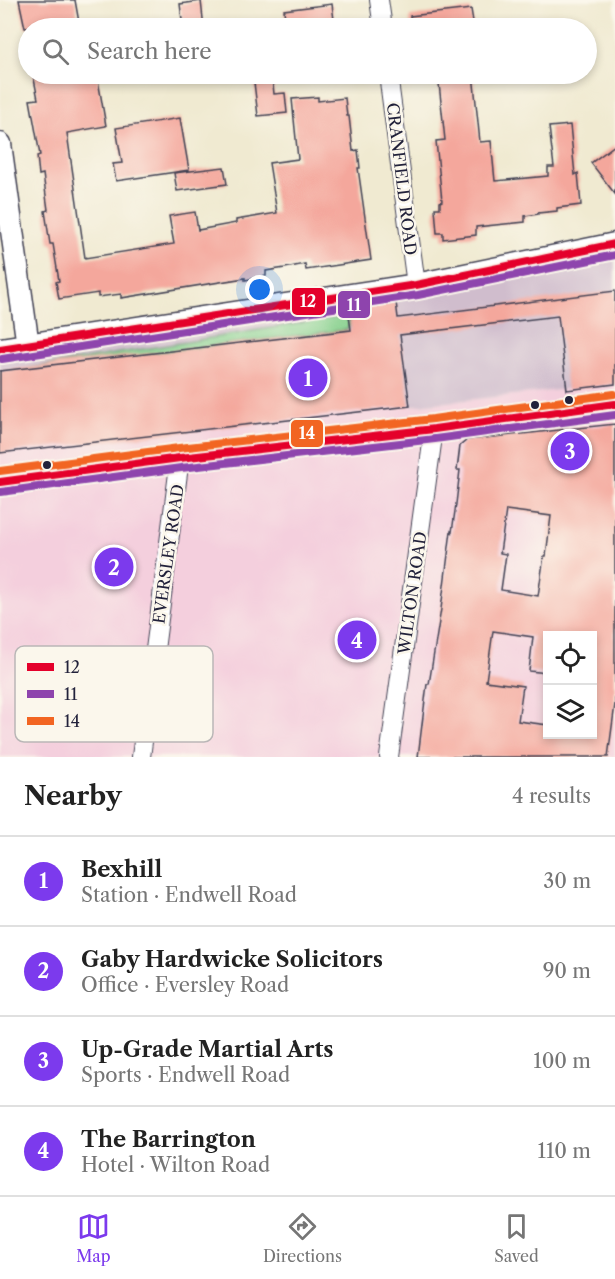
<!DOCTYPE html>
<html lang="en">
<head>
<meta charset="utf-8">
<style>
	:root { --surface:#fff; --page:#f6f6f6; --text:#222; --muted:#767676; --line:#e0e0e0; --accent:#7c3aed }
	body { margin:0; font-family:"Libre Caslon Text",serif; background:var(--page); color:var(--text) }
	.controls { position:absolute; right:18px; bottom:18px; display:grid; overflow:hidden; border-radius:0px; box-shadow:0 3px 9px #0003 }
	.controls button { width:54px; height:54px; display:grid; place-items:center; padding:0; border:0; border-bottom:2px solid var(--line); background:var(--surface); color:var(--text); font:30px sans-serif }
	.you { position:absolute; left:260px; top:290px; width:21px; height:21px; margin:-15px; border:4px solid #fff; border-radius:50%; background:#1a73e8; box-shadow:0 0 0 9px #1a73e833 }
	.badge { display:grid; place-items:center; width:39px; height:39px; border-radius:50%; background:var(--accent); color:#fff; font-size:20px; font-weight:700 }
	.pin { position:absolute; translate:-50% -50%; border:3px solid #fff; box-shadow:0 2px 6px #0006 }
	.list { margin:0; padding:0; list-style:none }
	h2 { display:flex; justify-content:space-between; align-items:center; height:78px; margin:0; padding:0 24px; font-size:26px }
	h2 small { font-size:20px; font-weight:400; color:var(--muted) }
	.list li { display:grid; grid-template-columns:39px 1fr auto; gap:18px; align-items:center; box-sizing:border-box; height:90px; padding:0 24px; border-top:2px solid var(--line) }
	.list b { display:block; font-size:22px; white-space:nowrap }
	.list p { margin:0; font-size:20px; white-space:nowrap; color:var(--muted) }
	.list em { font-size:20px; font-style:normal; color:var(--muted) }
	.icon { flex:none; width:33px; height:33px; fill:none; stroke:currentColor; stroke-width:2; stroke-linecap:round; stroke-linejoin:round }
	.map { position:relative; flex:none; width:615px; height:757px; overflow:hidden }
	.search { position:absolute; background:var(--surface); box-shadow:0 3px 9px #0003; left:18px; right:18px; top:18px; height:66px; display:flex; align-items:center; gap:15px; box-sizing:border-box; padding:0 21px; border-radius:33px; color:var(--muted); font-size:22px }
	.sheet { height:438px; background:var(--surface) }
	nav { display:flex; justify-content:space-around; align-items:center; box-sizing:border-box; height:84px; border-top:2px solid var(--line); background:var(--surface); font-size:16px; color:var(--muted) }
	nav a { display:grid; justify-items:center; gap:3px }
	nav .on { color:var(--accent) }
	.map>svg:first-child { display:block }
	.built { fill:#f4cfdd; fill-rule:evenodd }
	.industrial { fill:#d0bdcd }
	.green { fill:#86d08d; stroke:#547964; stroke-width:1.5 }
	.building { fill:#f4a79c; fill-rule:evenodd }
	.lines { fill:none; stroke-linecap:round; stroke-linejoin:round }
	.minor-casing { stroke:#414052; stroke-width:20 }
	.tertiary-casing { stroke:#414052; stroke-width:25 }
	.minor { stroke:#fff; stroke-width:18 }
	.tertiary { stroke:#fff; stroke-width:22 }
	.bus-1-casing { stroke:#fbf7ec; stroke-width:12 }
	.bus-2-casing { stroke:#fbf7ec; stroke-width:12 }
	.bus-3-casing { stroke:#fbf7ec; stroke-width:12 }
	.bus-1 { stroke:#e4002b; stroke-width:8 }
	.bus-2 { stroke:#8e44ad; stroke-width:8 }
	.bus-3 { stroke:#f26522; stroke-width:8 }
	.bus-dot { fill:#22223b; stroke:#fbf7ec; stroke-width:2 }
	.labels { text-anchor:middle; stroke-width:5; stroke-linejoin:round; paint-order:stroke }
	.street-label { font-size:16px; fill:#22223b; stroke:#fbf7ec }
	.key { fill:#fbf7ec; stroke:#bab7b7; stroke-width:1.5 }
	.key-label { font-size:16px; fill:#22223b }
	.line-badge { stroke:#fbf7ec; stroke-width:2 }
	.badge-label { font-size:16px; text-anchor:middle; font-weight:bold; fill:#fff }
</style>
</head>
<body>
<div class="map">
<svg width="615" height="757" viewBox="0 0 615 757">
	<rect width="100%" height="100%" fill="#fbf7ec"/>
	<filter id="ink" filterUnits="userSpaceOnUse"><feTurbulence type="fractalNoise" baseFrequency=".0167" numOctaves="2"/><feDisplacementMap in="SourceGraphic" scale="12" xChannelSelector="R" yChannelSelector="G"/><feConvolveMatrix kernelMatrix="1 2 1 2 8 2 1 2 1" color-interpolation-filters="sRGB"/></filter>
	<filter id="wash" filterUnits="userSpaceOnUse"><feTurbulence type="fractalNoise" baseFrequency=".008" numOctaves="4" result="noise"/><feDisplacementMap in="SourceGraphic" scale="24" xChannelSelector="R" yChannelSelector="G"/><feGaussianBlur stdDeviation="1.35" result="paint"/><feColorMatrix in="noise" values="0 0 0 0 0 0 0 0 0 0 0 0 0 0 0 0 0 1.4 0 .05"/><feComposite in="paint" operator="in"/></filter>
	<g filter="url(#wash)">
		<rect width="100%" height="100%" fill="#f0ead1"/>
		<!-- built -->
		<path class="built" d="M615 384V757H0V453L410 406ZM548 636H592V734H548Z"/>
		<!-- industrial -->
		<polygon class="industrial" points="615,257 615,384 409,406 0,453 0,354 29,351 49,357 335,311 341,302"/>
		<!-- green -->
		<polygon class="green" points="349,315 349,327 346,330 29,368"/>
		<g id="blocks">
			<!-- building -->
			<g class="building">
				<polygon points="19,0 75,0 80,28 25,28"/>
				<polygon points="201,1 204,28 183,28 180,4"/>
				<polygon points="332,4 335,28 286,28 284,10"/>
				<polygon points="471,9 474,28 410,28 410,16"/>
				<polygon points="33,74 97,74 106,126 67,133 85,258 174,244 169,216 195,212 198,230 236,223 236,220 277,213 269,163 298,159 292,99 318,97 318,101 345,98 347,116 349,116 353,151 358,150 360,168 358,168 371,260 306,270 305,264 285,268 266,271 266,276 245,280 245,278 121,298 121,294 98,297 98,293 59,299 56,282 59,281 53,244 50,244 45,211 48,210 43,174 39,175 37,156 40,155 30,100 38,99"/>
				<polygon points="253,74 272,74 274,94 285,93 287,113 258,116"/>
				<polygon points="438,74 473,74 480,142 491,141 495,181 548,176 548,167 554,167 549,127 570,125 575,175 578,173 581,205 557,208 557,211 538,213 538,214 525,216 525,222 476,227 476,235 443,239 443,233 437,233 435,208 440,208 440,202 442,201 436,141 445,140"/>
				<polygon points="180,118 189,170 116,181 113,164 122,163 116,128"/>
				<polygon points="615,145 615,194 591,163"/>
				<polygon points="224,167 227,184 177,191 174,173"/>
				<polygon points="615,291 615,384 567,390 558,316 400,335 410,406 0,453 0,371 351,330 348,309 396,302 398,318"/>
				<path d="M615 424V704L608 757H418L427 684H429L441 609 451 531 452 532 456 504 460 470H457L460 446 467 440ZM506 510 551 516 546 556H544L538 596 501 590 506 554 500 553ZM493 631 533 637 529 671 548 673V636H592V735H548V725L518 721 523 686 486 681Z"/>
			</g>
		</g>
	</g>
	<g filter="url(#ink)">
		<use href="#blocks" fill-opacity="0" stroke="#414052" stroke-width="1.5"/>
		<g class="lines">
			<defs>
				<g id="minor">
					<polyline points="379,0 383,28"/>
					<polyline points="388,74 416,285"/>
					<polyline points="0,482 180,458 434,429 615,404"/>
					<polyline points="141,757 180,458"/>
					<polyline points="389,757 434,429"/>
				</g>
				<g id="tertiary">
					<polyline points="0,144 28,346"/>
					<polyline points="0,349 416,285 615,244"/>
				</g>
			</defs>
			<!-- minor casing -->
			<use href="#minor" class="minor-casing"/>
			<!-- tertiary casing -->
			<use href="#tertiary" class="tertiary-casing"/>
			<!-- minor -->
			<use href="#minor" class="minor"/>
			<!-- tertiary -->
			<use href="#tertiary" class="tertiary"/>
			<defs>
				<g id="bus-1">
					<polyline points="0,349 416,285 615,244"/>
					<polyline points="0,482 180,458 434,429 615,404"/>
				</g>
				<g id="bus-2">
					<polyline points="2,359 418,295 615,255"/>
					<polyline points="1,492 181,468 435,439 615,415"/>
				</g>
				<polyline id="bus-3" points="0,471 179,448 433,419 614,394"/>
			</defs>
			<!-- bus-1 casing -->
			<use href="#bus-1" class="bus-1-casing"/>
			<!-- bus-2 casing -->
			<use href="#bus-2" class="bus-2-casing"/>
			<!-- bus-3 casing -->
			<use href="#bus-3" class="bus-3-casing"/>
			<!-- bus-1 -->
			<use href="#bus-1" class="bus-1"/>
			<!-- bus-2 -->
			<use href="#bus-2" class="bus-2"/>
			<!-- bus-3 -->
			<use href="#bus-3" class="bus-3"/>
		</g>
	</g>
	<!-- markers -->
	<g class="bus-dot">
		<circle cx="569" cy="400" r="5"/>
		<circle cx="535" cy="405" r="5"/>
		<circle cx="47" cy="465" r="5"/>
	</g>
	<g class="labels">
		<!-- street labels -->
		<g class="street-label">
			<text transform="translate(402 179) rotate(83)" y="6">CRANFIELD ROAD</text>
			<text transform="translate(168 554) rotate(-82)" y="6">EVERSLEY ROAD</text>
			<text transform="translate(412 593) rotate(-82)" y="6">WILTON ROAD</text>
		</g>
	</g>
	<!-- legend -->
	<rect x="15" y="646" width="198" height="96" rx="9" class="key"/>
	<rect x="27" y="663" width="27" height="8" fill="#e4002b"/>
	<rect x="27" y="690" width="27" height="8" fill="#8e44ad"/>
	<rect x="27" y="717" width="27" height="8" fill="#f26522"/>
	<g class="key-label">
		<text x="64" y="673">12</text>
		<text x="64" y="700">11</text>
		<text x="64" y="727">14</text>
	</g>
	<g class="line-badge">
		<rect x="291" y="287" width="35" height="29" rx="6" fill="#e4002b"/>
		<rect x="337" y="290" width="34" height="29" rx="6" fill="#8e44ad"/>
		<rect x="290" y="419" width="34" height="29" rx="6" fill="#f26522"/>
	</g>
	<g class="badge-label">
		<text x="308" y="307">12</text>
		<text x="354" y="311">11</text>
		<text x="307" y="439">14</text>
	</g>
</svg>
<div class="controls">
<button><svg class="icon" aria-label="locate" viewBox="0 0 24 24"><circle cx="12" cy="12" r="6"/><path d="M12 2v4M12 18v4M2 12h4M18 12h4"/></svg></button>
<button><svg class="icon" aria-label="layers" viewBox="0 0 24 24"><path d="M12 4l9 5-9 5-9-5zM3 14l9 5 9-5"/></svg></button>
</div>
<div class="you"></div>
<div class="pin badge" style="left:308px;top:378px">1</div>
<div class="pin badge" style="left:114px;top:567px">2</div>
<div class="pin badge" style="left:570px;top:451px">3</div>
<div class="pin badge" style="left:357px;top:640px">4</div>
<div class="search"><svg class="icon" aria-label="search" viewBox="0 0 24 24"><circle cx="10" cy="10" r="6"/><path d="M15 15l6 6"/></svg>Search here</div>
</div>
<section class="sheet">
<h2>Nearby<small>4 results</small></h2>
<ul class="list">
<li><span class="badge">1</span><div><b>Bexhill</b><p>Station · Endwell Road</p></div><em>30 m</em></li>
<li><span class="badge">2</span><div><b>Gaby Hardwicke Solicitors</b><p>Office · Eversley Road</p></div><em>90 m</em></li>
<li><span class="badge">3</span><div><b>Up-Grade Martial Arts</b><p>Sports · Endwell Road</p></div><em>100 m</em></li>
<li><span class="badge">4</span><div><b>The Barrington</b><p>Hotel · Wilton Road</p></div><em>110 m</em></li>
</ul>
</section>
<nav>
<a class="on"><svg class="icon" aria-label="map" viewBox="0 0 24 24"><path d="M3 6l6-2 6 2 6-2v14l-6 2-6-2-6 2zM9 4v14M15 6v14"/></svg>Map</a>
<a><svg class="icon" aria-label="directions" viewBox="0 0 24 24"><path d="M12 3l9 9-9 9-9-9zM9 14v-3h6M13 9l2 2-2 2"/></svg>Directions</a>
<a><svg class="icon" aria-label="saved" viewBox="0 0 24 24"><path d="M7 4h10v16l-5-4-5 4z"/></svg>Saved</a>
</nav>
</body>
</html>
